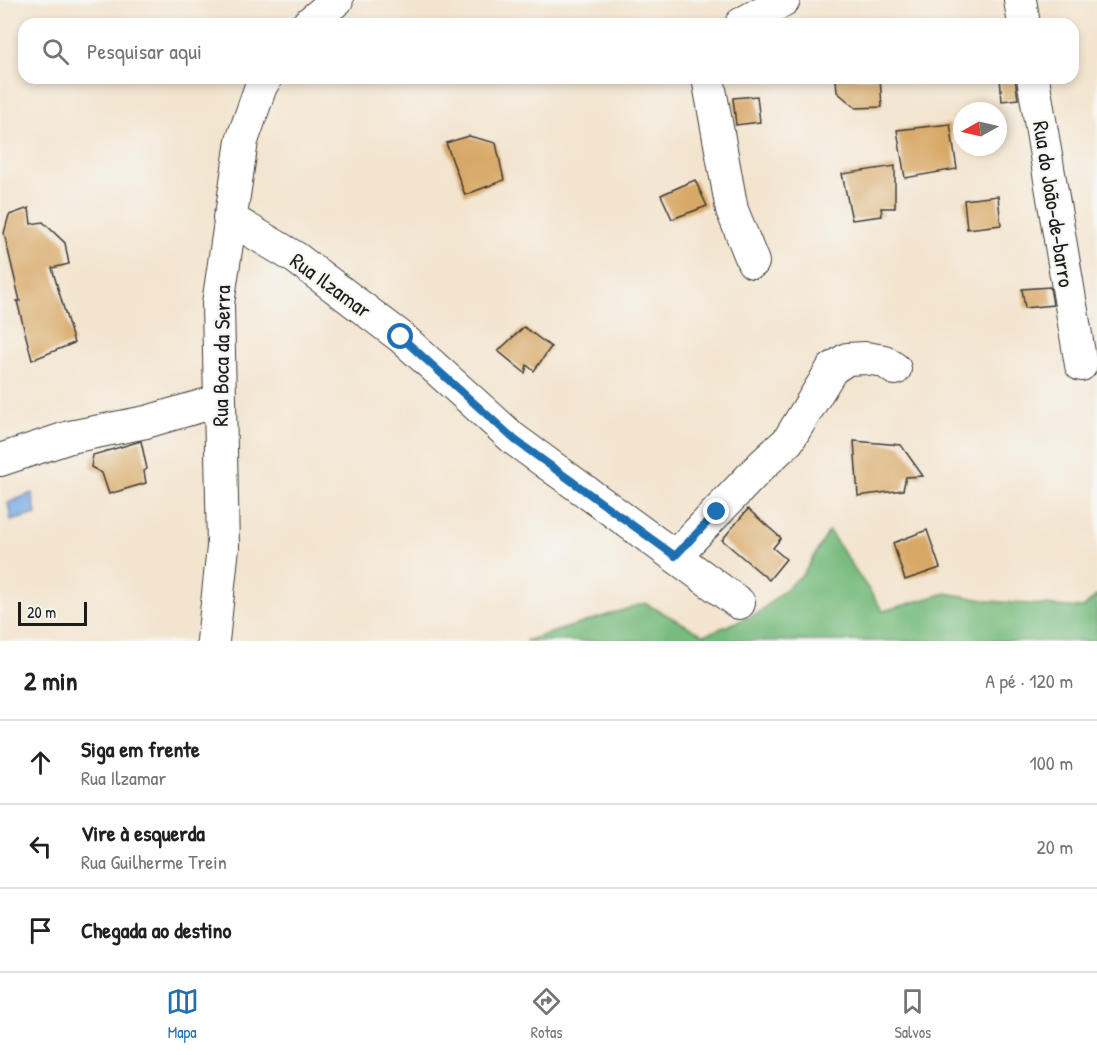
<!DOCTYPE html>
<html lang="pt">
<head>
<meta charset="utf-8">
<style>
	:root { --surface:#fff; --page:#f2f2f2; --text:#202124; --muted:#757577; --line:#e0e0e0; --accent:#1f6fb2 }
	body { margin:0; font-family:"Patrick Hand",sans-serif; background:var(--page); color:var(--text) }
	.compass { position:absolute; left:953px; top:102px; width:54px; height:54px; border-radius:50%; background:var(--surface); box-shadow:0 3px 9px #0003; rotate:262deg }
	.scale { position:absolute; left:18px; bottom:15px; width:69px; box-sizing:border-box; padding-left:6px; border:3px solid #1c1c1c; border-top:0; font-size:16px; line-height:21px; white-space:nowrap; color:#1c1c1c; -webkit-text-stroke:4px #f6f6f2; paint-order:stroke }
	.stop { position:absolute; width:18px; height:18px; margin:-14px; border:4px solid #1f6fb2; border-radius:50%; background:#fff }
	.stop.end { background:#1f6fb2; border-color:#fff; box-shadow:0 2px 6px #0008 }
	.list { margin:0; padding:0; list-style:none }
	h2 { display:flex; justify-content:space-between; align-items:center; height:78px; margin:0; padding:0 24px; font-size:26px }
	h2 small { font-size:20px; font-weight:400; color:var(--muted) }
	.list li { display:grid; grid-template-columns:39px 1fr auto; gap:18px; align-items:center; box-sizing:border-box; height:84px; padding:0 24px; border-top:2px solid var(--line) }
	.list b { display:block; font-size:22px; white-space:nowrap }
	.list p { margin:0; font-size:20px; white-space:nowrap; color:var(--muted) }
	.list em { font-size:20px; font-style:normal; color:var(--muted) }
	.icon { flex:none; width:33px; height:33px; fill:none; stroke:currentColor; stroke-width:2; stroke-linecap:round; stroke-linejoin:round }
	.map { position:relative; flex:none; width:1097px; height:641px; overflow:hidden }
	.search { position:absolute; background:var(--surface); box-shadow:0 3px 9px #0003; left:18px; right:18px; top:18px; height:66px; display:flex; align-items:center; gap:15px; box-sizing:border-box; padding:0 21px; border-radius:18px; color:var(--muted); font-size:22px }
	.sheet { height:330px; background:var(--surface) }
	nav { display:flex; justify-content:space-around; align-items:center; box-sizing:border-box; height:84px; border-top:2px solid var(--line); background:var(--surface); font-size:16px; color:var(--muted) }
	nav a { display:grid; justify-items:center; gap:3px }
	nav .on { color:var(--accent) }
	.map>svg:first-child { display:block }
	.forest { fill:#78bb7e; stroke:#4a6c4d; stroke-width:1.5 }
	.water { fill:#77a9e3; stroke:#4a6280; stroke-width:1.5 }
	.building { fill:#d8a866 }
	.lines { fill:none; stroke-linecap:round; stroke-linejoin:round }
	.minor-casing { stroke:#3c3a37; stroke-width:34 }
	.minor { stroke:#fff; stroke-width:32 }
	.route { stroke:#1f6fb2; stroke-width:8 }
	.labels { text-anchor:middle; stroke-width:5; stroke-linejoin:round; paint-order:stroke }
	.street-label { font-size:22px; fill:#1c1c1c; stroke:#f6f6f2 }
</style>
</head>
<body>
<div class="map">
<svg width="1097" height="641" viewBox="0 0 1097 641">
	<rect width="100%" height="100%" fill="#f6f6f2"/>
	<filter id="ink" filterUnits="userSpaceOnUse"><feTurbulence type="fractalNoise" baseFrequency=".0167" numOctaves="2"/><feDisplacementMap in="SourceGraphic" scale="12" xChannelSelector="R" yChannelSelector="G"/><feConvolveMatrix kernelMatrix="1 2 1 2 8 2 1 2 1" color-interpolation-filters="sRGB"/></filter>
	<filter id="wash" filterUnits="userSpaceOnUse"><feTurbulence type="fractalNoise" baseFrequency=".008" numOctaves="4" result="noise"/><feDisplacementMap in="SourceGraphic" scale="24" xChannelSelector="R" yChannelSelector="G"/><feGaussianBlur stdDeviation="1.35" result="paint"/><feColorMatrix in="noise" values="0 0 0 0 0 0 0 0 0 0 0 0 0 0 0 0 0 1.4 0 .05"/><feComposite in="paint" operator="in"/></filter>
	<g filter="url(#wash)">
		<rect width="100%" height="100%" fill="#f3e4ce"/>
		<!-- forest -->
		<polygon class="forest" points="829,531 883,611 946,593 990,601 1083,608 1097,595 1097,641 525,641 645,603 704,635 757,614 804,573"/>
		<!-- water -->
		<polygon class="water" points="32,493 36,514 11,521 8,503"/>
		<g id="blocks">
			<!-- building -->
			<g class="building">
				<polygon points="836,78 880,78 882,107 856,108 837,92"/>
				<polygon points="1000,78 1015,78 1018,99 1002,101"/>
				<polygon points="757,96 760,122 736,125 733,98"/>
				<polygon points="950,124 957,169 905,178 897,130"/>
				<polygon points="469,136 496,143 504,180 465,195 446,143"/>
				<polygon points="895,166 895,208 881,208 882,216 852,220 842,174"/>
				<polygon points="695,180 707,206 672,219 661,195"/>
				<polygon points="998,196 1001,225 967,229 964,200"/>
				<polygon points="29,208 31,224 43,222 65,243 69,264 52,268 74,343 32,360 17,301 20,301 4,233 9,215"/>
				<polygon points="1050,287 1053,305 1025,308 1022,289"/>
				<polygon points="524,327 551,347 534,371 527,365 525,373 498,351"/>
				<polygon points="141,441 147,469 144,471 146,483 109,494 102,473 91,467 93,455"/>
				<polygon points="854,441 901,445 923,476 906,477 903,490 858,496"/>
				<polygon points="748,509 781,538 773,548 786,559 769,580 722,540"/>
				<polygon points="927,530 940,568 905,580 893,543"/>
			</g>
		</g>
	</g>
	<g filter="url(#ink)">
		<use href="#blocks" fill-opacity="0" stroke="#3c3a37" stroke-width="1.5"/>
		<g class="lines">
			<defs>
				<g id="minor">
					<polyline points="1020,0 1024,24"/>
					<polyline points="308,24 337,0"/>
					<polyline points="741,24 784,0"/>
					<polyline points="708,78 732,210 753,262"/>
					<polyline points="1033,78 1081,365"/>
					<polyline points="229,218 296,258 401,337 515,440 739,603"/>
					<polyline points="0,460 70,437 146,422 218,401"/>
					<polyline points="675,556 761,466 788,441 832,369 847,359 866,358 884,361 895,369"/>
					<polyline points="213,641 223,547 218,304 242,141 261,86 266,78"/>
				</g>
			</defs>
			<!-- minor casing -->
			<use href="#minor" class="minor-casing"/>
			<!-- minor -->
			<use href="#minor" class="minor"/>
		</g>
	</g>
	<g class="lines" filter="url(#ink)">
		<!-- route -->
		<polyline class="route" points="401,337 515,440 675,556 717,512"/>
	</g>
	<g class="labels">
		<!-- street labels -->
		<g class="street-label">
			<text transform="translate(1054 204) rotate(81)" y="8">Rua do João-de-barro</text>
			<text transform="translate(331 285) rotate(36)" y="8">Rua Ilzamar</text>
			<text transform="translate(221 356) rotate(-89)" y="8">Rua Boca da Serra</text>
		</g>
	</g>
</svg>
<svg class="compass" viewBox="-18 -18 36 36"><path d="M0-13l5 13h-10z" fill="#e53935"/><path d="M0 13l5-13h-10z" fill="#757577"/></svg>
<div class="scale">20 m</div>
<div class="stop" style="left:401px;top:337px"></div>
<div class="stop end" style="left:717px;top:512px"></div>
<div class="search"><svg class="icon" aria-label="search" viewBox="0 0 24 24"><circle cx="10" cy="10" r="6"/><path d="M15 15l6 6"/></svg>Pesquisar aqui</div>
</div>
<section class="sheet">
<h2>2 min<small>A pé · 120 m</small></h2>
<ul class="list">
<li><svg class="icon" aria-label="ahead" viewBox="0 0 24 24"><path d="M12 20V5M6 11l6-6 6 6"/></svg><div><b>Siga em frente</b><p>Rua Ilzamar</p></div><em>100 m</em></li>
<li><svg class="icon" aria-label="left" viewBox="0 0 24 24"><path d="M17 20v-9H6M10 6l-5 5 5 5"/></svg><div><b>Vire à esquerda</b><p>Rua Guilherme Trein</p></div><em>20 m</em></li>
<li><svg class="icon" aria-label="arrive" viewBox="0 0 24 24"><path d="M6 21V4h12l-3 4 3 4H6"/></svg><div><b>Chegada ao destino</b></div></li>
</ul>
</section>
<nav>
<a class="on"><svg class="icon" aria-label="map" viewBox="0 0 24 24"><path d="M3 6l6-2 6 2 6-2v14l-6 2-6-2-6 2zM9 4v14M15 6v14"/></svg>Mapa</a>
<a><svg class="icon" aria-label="directions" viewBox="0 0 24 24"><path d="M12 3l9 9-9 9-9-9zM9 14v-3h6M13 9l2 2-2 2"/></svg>Rotas</a>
<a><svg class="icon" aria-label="saved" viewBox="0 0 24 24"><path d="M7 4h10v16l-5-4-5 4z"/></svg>Salvos</a>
</nav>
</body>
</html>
